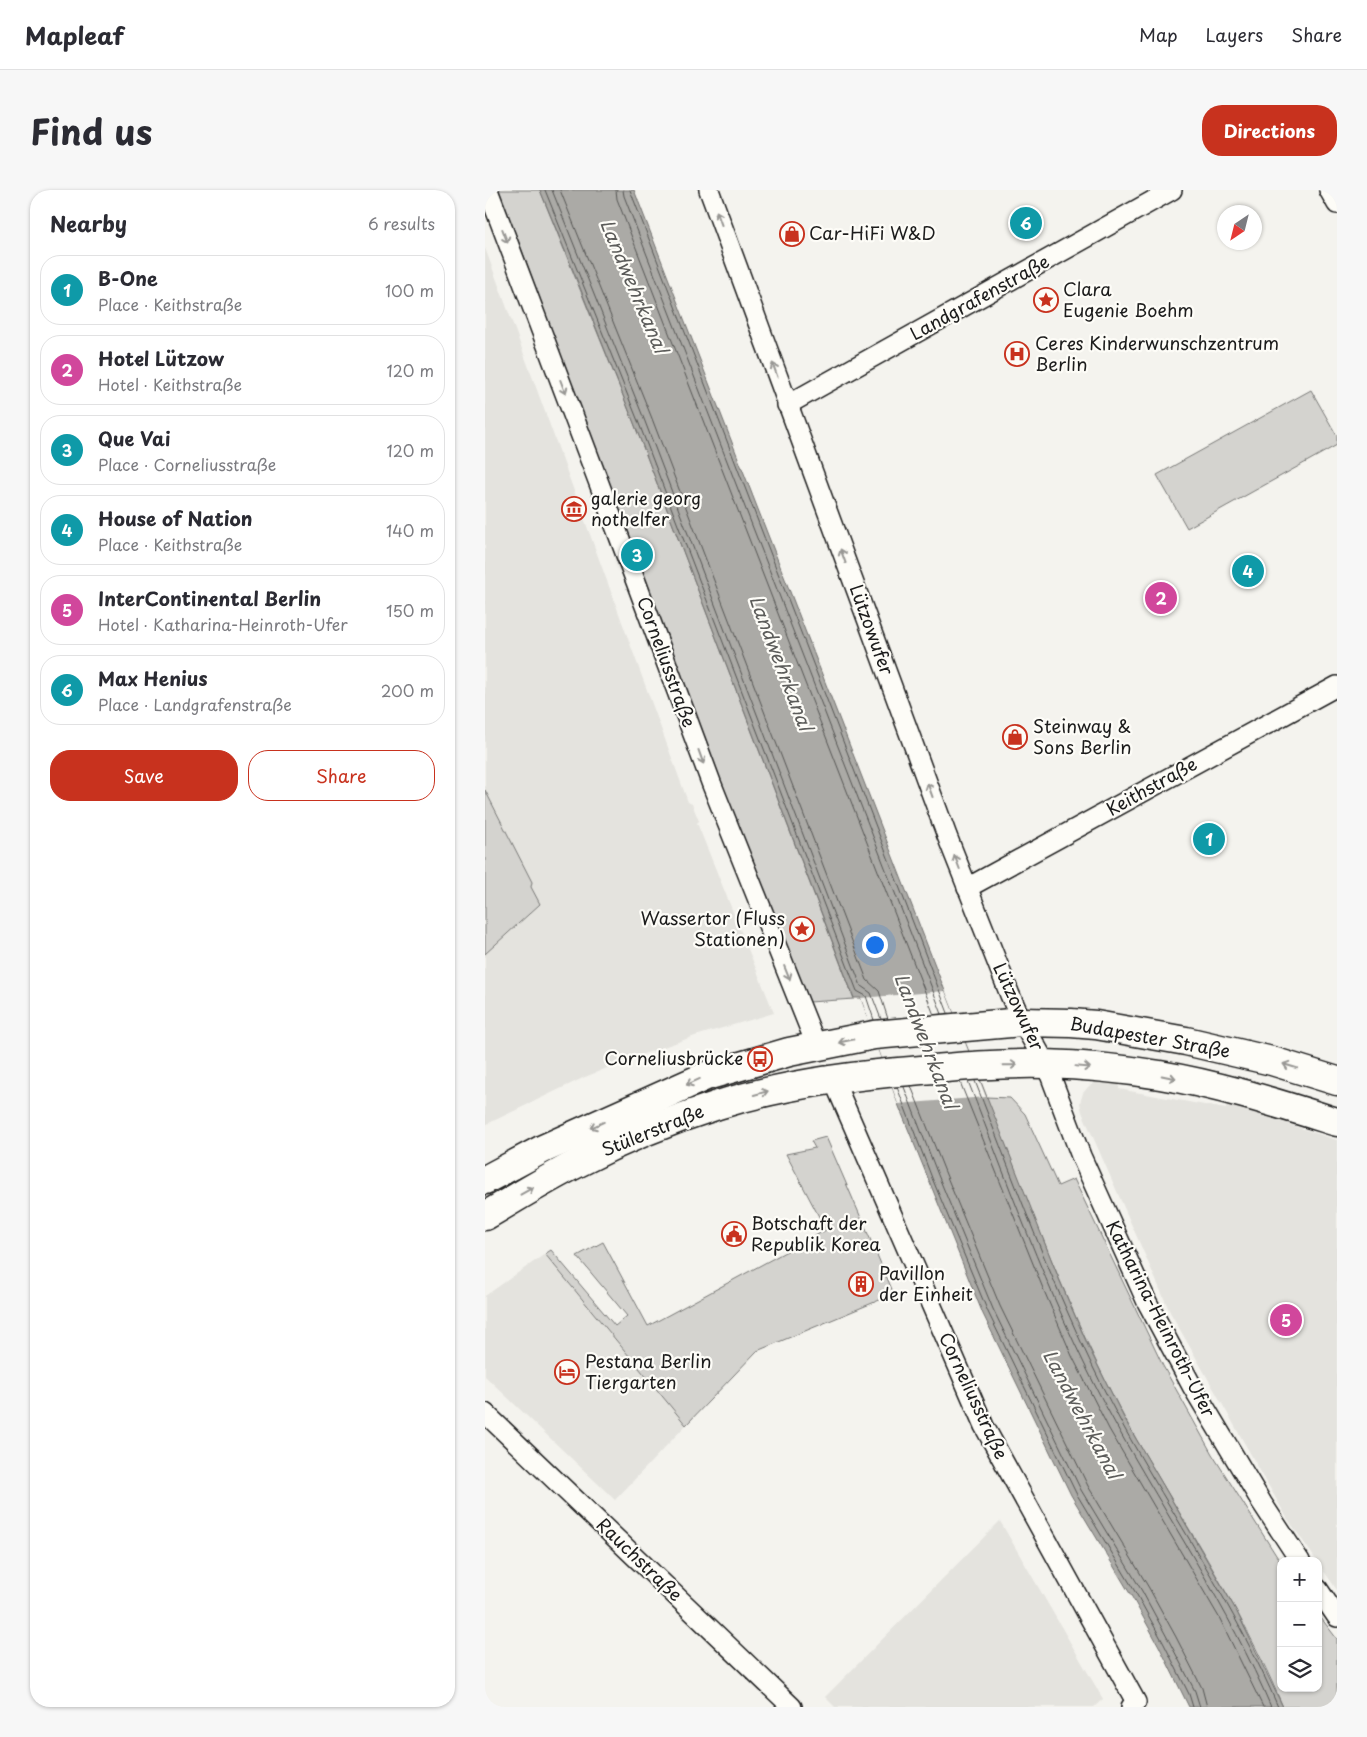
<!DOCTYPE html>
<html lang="en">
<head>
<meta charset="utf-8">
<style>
	:root { --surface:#fff; --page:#f7f7f7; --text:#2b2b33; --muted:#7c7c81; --line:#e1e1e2; --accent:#c8321e }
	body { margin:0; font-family:"Playpen Sans",sans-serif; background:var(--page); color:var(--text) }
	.controls { position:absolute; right:15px; bottom:15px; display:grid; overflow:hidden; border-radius:10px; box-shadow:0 1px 4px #0004 }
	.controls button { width:45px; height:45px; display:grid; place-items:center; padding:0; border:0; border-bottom:1px solid var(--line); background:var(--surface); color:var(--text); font:25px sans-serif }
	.compass { position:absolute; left:732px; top:15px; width:45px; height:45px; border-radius:50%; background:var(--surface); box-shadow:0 1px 4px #0004; rotate:215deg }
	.you { position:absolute; left:389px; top:754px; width:18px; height:18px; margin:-12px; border:4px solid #fff; border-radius:50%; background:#1a73e8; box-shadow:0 0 0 8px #1a73e833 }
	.badge { display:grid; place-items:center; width:32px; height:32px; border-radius:50%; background:var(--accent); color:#fff; font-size:16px; font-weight:700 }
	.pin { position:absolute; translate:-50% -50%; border:2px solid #fff; box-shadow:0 1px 5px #0006 }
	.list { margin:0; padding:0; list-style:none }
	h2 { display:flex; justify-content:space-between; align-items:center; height:65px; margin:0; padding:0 20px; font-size:21px }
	h2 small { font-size:16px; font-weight:400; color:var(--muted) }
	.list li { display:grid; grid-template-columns:32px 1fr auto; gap:15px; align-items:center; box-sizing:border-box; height:70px; margin:0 10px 10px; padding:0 10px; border:1px solid var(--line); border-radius:20px }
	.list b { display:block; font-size:19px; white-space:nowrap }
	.list p { margin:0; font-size:16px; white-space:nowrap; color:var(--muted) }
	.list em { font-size:16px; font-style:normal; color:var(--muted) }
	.actions { display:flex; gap:10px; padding:15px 20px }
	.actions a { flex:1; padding:11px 0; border:1px solid var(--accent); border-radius:20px; text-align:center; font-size:18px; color:var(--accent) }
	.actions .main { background:var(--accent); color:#fff }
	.icon { flex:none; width:28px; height:28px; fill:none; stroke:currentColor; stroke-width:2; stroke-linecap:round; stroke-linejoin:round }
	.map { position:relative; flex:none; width:852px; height:1517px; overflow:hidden; border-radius:20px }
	header { display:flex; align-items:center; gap:30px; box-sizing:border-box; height:70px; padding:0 25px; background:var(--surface); border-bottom:1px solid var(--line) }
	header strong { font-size:24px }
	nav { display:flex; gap:28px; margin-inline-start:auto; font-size:18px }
	.intro { display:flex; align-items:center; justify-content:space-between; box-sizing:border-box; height:120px; padding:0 30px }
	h1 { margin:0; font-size:35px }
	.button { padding:12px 22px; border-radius:20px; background:var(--accent); color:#fff; font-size:18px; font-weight:700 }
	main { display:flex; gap:30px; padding:0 30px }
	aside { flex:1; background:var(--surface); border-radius:20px; box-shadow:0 1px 4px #0004 }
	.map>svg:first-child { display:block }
	.built { fill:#e4e3de }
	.green { fill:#d4d3cf; stroke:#787876 }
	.water { fill:#abaaa6; stroke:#72716f }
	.pier { fill:#f4f3ee }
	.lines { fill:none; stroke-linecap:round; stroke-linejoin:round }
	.shore { stroke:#555553; stroke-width:1 }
	.street-casing { stroke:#1c1c1c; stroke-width:22 }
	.secondary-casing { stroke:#1c1c1c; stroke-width:31 }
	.street { stroke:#fdfcf7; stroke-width:19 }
	.secondary { stroke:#fdfcf7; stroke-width:28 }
	.oneway { stroke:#989794 }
	.labels { text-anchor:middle; stroke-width:4.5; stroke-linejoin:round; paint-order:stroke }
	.poi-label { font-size:18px; fill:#1c1c1c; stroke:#fdfcf7; text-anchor:start }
	.street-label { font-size:18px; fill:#1c1c1c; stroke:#fdfcf7 }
	.water-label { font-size:19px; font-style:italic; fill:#5c5c5a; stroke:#fdfcf7 }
</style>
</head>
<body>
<header>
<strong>Mapleaf</strong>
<nav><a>Map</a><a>Layers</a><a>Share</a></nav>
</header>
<div class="intro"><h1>Find us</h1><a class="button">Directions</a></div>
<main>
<aside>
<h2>Nearby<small>6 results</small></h2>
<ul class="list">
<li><span class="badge" style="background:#0f9aa8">1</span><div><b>B-One</b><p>Place · Keithstraße</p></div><em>100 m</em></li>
<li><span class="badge" style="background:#d1479c">2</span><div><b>Hotel Lützow</b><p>Hotel · Keithstraße</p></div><em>120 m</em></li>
<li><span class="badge" style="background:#0f9aa8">3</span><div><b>Que Vai</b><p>Place · Corneliusstraße</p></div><em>120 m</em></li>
<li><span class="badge" style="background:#0f9aa8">4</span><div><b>House of Nation</b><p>Place · Keithstraße</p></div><em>140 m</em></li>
<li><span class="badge" style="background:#d1479c">5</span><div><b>InterContinental Berlin</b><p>Hotel · Katharina-Heinroth-Ufer</p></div><em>150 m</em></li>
<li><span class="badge" style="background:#0f9aa8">6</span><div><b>Max Henius</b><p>Place · Landgrafenstraße</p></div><em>200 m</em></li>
</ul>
<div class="actions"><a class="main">Save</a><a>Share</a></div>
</aside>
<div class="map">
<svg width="852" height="1517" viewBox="0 0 852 1517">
	<rect width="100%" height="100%" fill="#f4f3ee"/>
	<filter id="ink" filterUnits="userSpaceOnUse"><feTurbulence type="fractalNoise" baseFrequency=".02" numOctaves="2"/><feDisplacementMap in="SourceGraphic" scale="10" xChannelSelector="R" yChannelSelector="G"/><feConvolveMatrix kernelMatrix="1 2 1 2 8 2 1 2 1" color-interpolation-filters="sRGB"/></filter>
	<g filter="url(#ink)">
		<!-- built -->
		<g class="built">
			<polygon points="0,58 203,612 207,614 214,631 212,633 289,823 210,846 147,868 100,887 0,935"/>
			<polygon points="635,889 634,899 741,919 743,909 804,927 803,934 852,950 852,1400 802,1328 685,1122 597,922 595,913 598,903 604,896 615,891"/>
			<polygon points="60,1064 201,1235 130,1310 0,1186 0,1106"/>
			<polygon points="515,1331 618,1509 609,1517 350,1517 340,1507"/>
		</g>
		<!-- green -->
		<g class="green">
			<polygon points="12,0 55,0 61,15 149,233 369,809 324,812 232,589 35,55"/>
			<polygon points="826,200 852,246 852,255 702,338 672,285"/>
			<polygon points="0,600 47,692 46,697 55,714 0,764"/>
			<path d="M501 907 525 908 540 924 573 996 589 989 678 1176 727 1264 796 1373V1498H833V1424L852 1449V1517H798C756 1416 693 1325 640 1229 585 1126 545 1015 501 907Z"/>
			<polygon points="341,947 409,1104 272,1161 201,1235 60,1064 66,1060 130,1136 142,1126 92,1066 118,1052 163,1136 341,1040 301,964 330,958 326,951"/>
			<polygon points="47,980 48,985 0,1015 0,998"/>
		</g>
		<!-- water -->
		<polygon class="water" points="55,0 149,0 460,801 574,1089 604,1158 640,1230 751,1420 798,1517 704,1517 674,1456 647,1407 586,1305 498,1124 413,914 376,808 369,808 149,233 88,80"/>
		<!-- pier -->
		<polygon class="pier" points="460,801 501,907 413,914 376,808"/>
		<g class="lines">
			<!-- shore -->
			<g class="shore">
				<polyline points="60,0 153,231 372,801 381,806 389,830"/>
				<polyline points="67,0 159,229 376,796 386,803 396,829"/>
				<polyline points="75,0 166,226 382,790 394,801 403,829"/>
				<polyline points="131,0 132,9 449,825"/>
				<polyline points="138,0 139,6 457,824"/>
				<polyline points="145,0 463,823"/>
				<path d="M483 891C528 1006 571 1127 631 1235 683 1329 744 1418 786 1517"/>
				<path d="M490 891C535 1006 577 1123 636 1232 688 1327 751 1417 793 1517"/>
				<polyline points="475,892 557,1096 587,1166 624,1239 735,1429 778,1517"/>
				<polyline points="426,896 460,982 515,1116 603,1296 664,1398 691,1447 717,1498 722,1517"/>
				<polyline points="412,897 447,988 503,1122 591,1303 652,1405 679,1454 704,1504 708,1517"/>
				<polyline points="419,897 453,985 508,1119 596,1300 657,1401 684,1451 710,1501 715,1517"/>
			</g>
			<defs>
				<g id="street">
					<polyline points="3,0 132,341 227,595 332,857"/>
					<polyline points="224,0 462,646 525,805 537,832 561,874 596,966 662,1112 707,1196 777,1313 815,1371"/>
					<polyline points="844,0 852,14"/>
					<polyline points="302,215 687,0"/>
					<polyline points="482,698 852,496"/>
					<polyline points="348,889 499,1236 651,1512 646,1517"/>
					<polyline points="0,1223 307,1517"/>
					<polyline points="833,1399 852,1427"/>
				</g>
				<g id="secondary">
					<polyline points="0,990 58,959 221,886 304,862 389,845 537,832 586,833 611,835 701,851 787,871 852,891"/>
					<path d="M0 1026C31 1008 61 989 93 973 137 950 186 930 233 915 296 895 361 886 426 881 471 877 515 873 560 874 598 875 638 879 675 885 735 895 794 914 852 932"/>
				</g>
			</defs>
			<!-- street casing -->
			<use href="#street" class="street-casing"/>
			<!-- secondary casing -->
			<use href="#secondary" class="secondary-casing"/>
			<!-- street -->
			<use href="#street" class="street"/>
			<!-- secondary -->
			<use href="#secondary" class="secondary"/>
		</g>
		<!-- one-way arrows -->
		<defs><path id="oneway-shaft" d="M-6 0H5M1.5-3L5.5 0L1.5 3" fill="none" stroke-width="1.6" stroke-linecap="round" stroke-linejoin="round" transform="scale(1.25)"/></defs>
		<g class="oneway">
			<use href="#oneway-shaft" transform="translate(234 28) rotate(-110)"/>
			<use href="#oneway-shaft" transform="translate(20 46) rotate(69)"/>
			<use href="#oneway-shaft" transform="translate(290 180) rotate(-110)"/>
			<use href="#oneway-shaft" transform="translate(78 197) rotate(69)"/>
			<use href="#oneway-shaft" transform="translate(358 366) rotate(-110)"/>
			<use href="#oneway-shaft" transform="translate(216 567) rotate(70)"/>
			<use href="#oneway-shaft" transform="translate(445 600) rotate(-110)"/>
			<use href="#oneway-shaft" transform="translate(472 672) rotate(-111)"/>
			<use href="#oneway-shaft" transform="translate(302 783) rotate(68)"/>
			<use href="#oneway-shaft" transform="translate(361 851) rotate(169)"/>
			<use href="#oneway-shaft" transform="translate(525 875) rotate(-1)"/>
			<use href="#oneway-shaft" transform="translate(805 876) rotate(-163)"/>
			<use href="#oneway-shaft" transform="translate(598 877) rotate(5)"/>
			<use href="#oneway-shaft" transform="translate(684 887) rotate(12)"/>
			<use href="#oneway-shaft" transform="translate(208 892) rotate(156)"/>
			<use href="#oneway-shaft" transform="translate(276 903) rotate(-15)"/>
			<use href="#oneway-shaft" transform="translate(112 935) rotate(156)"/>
			<use href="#oneway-shaft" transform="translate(42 1001) rotate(-29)"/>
		</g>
	</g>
	<!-- icons -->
	<defs>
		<symbol id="shop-ring" viewBox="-11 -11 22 22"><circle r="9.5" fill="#fdfcf7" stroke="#c8321e" stroke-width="1.5"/><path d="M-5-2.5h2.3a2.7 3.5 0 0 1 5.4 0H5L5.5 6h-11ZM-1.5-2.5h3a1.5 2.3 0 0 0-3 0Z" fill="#c8321e"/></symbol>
		<symbol id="sight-ring" viewBox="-11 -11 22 22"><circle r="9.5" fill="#fdfcf7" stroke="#c8321e" stroke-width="1.5"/><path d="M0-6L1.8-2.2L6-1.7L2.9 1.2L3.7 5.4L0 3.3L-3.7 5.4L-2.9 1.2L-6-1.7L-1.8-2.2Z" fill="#c8321e"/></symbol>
		<symbol id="hospital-ring" viewBox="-11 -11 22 22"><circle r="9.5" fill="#fdfcf7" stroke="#c8321e" stroke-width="1.5"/><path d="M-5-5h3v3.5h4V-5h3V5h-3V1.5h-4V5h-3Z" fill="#c8321e"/></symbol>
		<symbol id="museum-ring" viewBox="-11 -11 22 22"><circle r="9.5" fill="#fdfcf7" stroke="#c8321e" stroke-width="1.5"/><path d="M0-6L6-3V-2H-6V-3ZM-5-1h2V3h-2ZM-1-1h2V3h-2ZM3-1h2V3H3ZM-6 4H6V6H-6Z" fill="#c8321e"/></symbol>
		<symbol id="bus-ring" viewBox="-11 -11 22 22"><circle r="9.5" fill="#fdfcf7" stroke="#c8321e" stroke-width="1.5"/><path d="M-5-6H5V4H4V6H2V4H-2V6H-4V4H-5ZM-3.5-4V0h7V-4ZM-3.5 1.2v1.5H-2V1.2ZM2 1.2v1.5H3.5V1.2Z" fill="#c8321e"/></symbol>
		<symbol id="civic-ring" viewBox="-11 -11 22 22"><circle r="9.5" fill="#fdfcf7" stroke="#c8321e" stroke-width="1.5"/><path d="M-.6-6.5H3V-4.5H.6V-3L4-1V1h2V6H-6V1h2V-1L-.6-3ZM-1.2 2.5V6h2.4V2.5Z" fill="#c8321e"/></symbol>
		<symbol id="building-ring" viewBox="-11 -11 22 22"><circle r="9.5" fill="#fdfcf7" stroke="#c8321e" stroke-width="1.5"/><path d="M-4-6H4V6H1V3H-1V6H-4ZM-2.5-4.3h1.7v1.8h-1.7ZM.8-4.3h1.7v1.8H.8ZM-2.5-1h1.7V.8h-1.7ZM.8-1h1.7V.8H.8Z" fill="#c8321e"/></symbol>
		<symbol id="hotel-ring" viewBox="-11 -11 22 22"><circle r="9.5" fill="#fdfcf7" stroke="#c8321e" stroke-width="1.5"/><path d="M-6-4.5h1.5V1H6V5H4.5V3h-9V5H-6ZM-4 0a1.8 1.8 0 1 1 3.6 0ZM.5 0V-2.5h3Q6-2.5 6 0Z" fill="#c8321e"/></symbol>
	</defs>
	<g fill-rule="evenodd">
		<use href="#shop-ring" x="293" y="30" width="28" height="28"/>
		<use href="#sight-ring" x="547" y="96" width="28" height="28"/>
		<use href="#hospital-ring" x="518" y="150" width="28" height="28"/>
		<use href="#museum-ring" x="75" y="305" width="28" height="28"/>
		<use href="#shop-ring" x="516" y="533" width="28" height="28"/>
		<use href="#sight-ring" x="303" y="725" width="28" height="28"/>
		<use href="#bus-ring" x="261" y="855" width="28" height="28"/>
		<use href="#civic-ring" x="235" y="1030" width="28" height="28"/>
		<use href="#building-ring" x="362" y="1080" width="28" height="28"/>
		<use href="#hotel-ring" x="68" y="1168" width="28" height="28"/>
	</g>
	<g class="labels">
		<!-- poi labels -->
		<g class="poi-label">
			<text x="324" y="50">Car-HiFi W&amp;D</text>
			<text x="578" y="106">Clara<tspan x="578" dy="21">Eugenie Boehm</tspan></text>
			<text x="550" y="160">Ceres Kinderwunschzentrum<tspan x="550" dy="21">Berlin</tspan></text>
			<text x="106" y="315">galerie georg<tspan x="106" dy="21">nothelfer</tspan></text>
			<text x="548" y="543">Steinway &amp;<tspan x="548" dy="21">Sons Berlin</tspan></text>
			<text x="300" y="735" text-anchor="end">Wassertor (Fluss<tspan x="300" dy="21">Stationen)</tspan></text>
			<text x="258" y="875" text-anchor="end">Corneliusbrücke</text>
			<text x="266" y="1040">Botschaft der<tspan x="266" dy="21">Republik Korea</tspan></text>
			<text x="394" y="1090">Pavillon<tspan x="394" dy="21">der Einheit</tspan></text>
			<text x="100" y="1178">Pestana Berlin<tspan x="100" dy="21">Tiergarten</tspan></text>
		</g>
		<!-- street labels -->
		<g class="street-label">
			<text transform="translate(495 108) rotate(-29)" y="6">Landgrafenstraße</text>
			<text transform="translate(386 440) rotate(70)" y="6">Lützowufer</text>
			<text transform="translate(181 472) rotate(70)" y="6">Corneliusstraße</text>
			<text transform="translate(667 597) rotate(-29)" y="6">Keithstraße</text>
			<text transform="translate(533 817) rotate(65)" y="6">Lützowufer</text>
			<text transform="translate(665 848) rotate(10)" y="6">Budapester Straße</text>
			<text transform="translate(168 941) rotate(-22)" y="6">Stülerstraße</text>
			<text transform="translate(675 1129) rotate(63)" y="6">Katharina-Heinroth-Ufer</text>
			<text transform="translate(488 1206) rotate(65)" y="6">Corneliusstraße</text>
			<text transform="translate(154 1370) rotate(44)" y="6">Rauchstraße</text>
		</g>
		<!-- water labels -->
		<g class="water-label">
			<text transform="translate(149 96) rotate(67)" y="7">Landwehrkanal</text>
			<text transform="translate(296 473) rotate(69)" y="7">Landwehrkanal</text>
			<text transform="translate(441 851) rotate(69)" y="7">Landwehrkanal</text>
			<text transform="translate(597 1224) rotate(62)" y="7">Landwehrkanal</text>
		</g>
	</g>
</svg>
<div class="controls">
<button>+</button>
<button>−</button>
<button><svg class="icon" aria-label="layers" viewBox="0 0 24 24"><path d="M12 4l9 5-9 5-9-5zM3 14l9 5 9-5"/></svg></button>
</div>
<svg class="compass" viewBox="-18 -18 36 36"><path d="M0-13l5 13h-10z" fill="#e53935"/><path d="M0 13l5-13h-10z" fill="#7c7c81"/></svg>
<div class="you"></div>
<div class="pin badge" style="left:724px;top:649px;background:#0f9aa8">1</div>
<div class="pin badge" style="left:676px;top:408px;background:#d1479c">2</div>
<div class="pin badge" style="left:152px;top:365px;background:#0f9aa8">3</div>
<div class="pin badge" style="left:763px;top:381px;background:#0f9aa8">4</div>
<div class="pin badge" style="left:801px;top:1130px;background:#d1479c">5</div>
<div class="pin badge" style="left:541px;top:33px;background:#0f9aa8">6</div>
</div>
</main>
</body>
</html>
